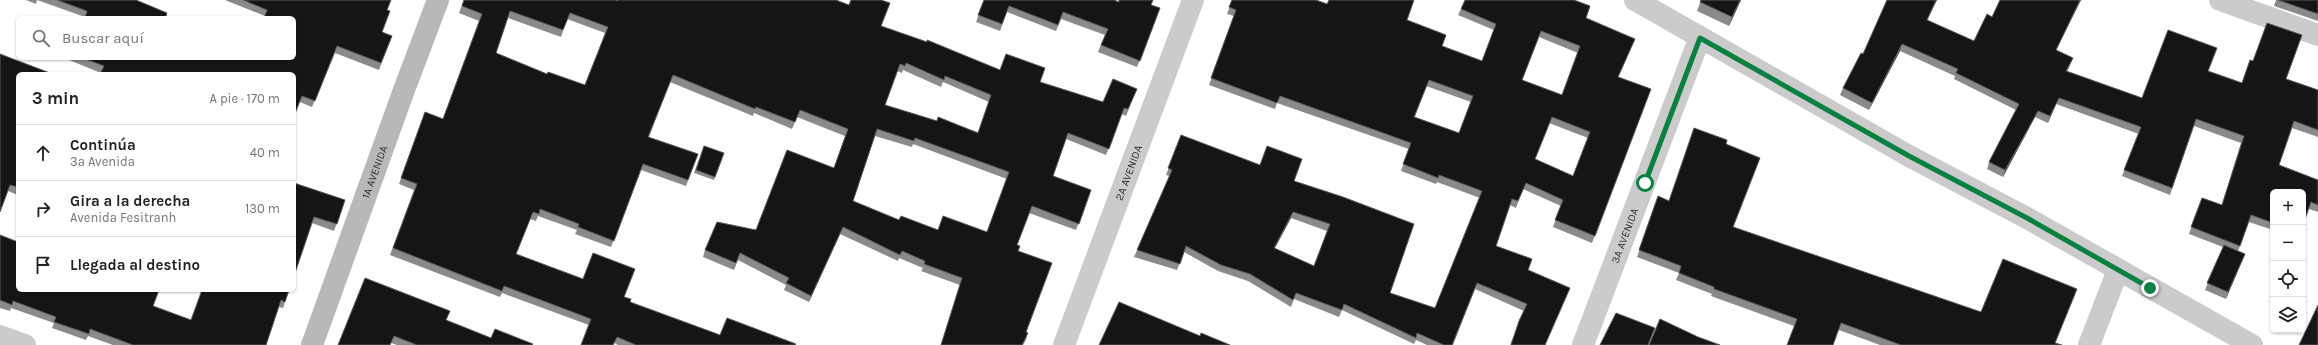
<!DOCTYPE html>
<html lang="es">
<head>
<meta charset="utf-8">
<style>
	:root { --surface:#fff; --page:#f6f6f6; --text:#202124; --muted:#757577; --line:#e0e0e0 }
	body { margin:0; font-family:Karla,sans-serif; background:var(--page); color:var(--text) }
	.controls { position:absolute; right:12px; bottom:12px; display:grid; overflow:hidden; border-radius:6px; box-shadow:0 1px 3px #0004 }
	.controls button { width:36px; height:36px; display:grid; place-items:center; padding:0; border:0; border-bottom:1px solid var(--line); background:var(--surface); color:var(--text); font:20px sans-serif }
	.stop { position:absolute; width:12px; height:12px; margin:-9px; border:3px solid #0b8043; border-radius:50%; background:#fff }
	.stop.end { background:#0b8043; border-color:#fff; box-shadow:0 1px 4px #0008 }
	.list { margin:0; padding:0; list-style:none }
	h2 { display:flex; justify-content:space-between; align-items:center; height:52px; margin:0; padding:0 16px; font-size:17px }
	h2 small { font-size:13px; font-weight:400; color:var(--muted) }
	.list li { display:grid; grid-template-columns:26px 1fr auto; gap:12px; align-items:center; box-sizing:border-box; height:56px; padding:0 16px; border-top:1px solid var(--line) }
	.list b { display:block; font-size:15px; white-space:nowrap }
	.list p { margin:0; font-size:13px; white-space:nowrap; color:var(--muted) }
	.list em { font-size:13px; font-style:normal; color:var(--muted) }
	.icon { flex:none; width:22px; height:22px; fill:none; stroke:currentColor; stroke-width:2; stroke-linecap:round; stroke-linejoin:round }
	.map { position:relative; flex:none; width:2318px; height:345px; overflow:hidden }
	.search { position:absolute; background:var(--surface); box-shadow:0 1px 3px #0004; left:16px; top:16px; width:280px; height:44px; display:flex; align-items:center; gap:10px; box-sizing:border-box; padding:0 14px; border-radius:6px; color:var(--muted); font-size:15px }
	.panel { position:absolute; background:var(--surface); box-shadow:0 1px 3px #0004; left:16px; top:72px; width:280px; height:220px; border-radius:6px }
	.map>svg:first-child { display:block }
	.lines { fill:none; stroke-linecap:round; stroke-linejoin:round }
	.street { stroke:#cbcbcb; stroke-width:22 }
	.secondary { stroke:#b8b8b8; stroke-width:22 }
	.wall { fill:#8a8a8a; fill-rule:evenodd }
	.shaded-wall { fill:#5b5b5b }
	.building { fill:#151515; stroke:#5b5b5b; fill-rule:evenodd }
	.route { stroke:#0b8043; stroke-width:5 }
	.labels { text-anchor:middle; stroke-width:4; stroke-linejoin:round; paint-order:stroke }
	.street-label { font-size:11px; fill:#2e2e2e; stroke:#fff }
</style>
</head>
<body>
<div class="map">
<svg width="2318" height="345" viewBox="0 0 2318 345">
	<rect width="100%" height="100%" fill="#fff"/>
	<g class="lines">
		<!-- street -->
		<g class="street">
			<polyline points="1635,0 1909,156 2027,218 2252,345"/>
			<polyline points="2220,0 2318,35"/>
			<polyline points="0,336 25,345"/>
			<path id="s1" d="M1064 345 1193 0"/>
			<path id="s2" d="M1583 345 1700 37"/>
			<polyline points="2089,345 2118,270"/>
		</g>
		<!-- secondary -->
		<path class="secondary" id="s3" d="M312 345 404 90 438 0"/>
	</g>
	<!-- wall -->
	<g class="wall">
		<polygon points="26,0 136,0 166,16 85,17 37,0 36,4"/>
		<polygon points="225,0 391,0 387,10 382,32 392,36 379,70 335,53 312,107 300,102 294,74 101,73 69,60 70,58 294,58 265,16"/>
		<path d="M464 0 617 1 881 26 1000 70 1040 82 1103 102 1137 89 1126 116 1122 114 1106 155 1066 139 1053 176 1091 190 1076 230 1029 213 1017 245 1027 332 1026 340 1023 345H941L960 285 921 271 923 268 899 258 898 261 840 234 809 302 784 290 786 285 738 260 734 270 703 257 705 250 756 230 834 168 845 136 797 117 792 129 754 113 753 116 670 82 649 137 698 154 686 186 641 170 611 247 575 234 577 230 538 216 536 221 530 219 516 254 624 297 630 302 720 335 795 345H618L614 343 589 325 502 293 500 297 390 255 414 190 399 184 425 112 443 119 479 21 459 13ZM508 18 561 37 567 19 605 33 585 85 547 74 496 53ZM903 70 941 87 943 82 989 102 978 132 937 121 885 105 897 71 902 73ZM875 136 912 147 913 144 1007 179 987 232 938 230 899 220 853 201Z"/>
		<polygon points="984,0 1119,2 1151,5 1160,8 1137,67 1098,52 1105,35 1061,19 1056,31 1007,12 1000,31 976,22"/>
		<path d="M1232 0 1327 4 1407 20 1442 46 1482 61 1494 30 1458 15 1461 9 1586 18 1632 45 1618 77 1651 89 1592 243 1553 227 1561 206 1523 189 1516 208 1510 205 1496 246 1528 270 1567 295 1510 345 1524 311 1475 289 1453 345H1427L1416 340 1414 344 1342 310 1339 317 1294 299 1291 307 1248 281 1218 271 1184 252 1177 270 1134 257 1170 176 1166 175 1181 135 1294 181 1390 293 1435 308 1480 198 1437 182 1436 184 1401 171 1409 149 1277 103 1275 109 1209 85 1234 16 1227 14ZM1539 37 1578 53 1562 95 1522 80ZM1426 86 1471 102 1459 133 1415 117ZM1549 123 1588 138 1573 176 1535 159ZM1291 218 1327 231 1314 266 1275 248Z"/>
		<polygon points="1701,0 1741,0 1729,26 1697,11"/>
		<polygon points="1887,0 1937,0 1927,20 1974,41 1992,17 2081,0 2056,50 2073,58 2067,71 2142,98 2208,71 2242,83 2286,79 2318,90 2318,137 2292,128 2279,165 2318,180 2318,212 2309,209 2273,192 2273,230 2249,222 2238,251 2245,254 2226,299 2205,290 2223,247 2189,234 2202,198 2222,205 2241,143 2194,126 2170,195 2122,176 2139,134 2056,104 2048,123 2035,117 2003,177 1987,169 1989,162 2016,110 1954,79 1955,76 1900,51 1869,110 1840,95 1843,88 1863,54"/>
		<polygon points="2276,0 2318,0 2318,21 2274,6"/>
		<polygon points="0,54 18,74 18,195 8,191"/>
		<polygon points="1726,144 1734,227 2062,345 1880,345 1839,330 1794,326 1711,296 1712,294 1676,280 1679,273 1637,257 1658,196 1669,201"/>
		<polygon points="704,146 724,153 714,180 694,173"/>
		<polygon points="294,183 345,200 334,231 312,223"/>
		<polygon points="0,235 18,290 153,306 191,320 289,290 283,308 279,307 266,345 113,345 88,336 86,340 52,328 54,323 11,308 10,311 0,308"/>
		<polygon points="446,321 491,338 532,345 397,345 391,343 338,345"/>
	</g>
	<!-- shaded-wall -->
	<g class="shaded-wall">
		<polygon points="1740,0 1741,0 1729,26 1732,17"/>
		<polygon points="1936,0 1937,0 1924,26 1927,20"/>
		<polygon points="2080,0 2081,0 2053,56 2056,50"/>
		<polygon points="1902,44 1900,51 1869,110 1872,103"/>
		<polygon points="2073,58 2070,65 2064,78 2066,71"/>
		<polygon points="2059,98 2056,104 2048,123 2050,116"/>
		<polygon points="2038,111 2035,117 2003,177 2005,170"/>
		<polygon points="1293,212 1291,218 1271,255 1274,248"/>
		<polygon points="843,227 840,234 809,302 811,296"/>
		<polygon points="2245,254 2242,261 2226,299 2228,292"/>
	</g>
	<!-- building -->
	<g class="building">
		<polygon points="57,0 136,0 167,13 166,16 171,18 85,18 87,11"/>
		<polygon points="243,0 391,0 387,10 390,11 382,32 392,36 381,63 337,46 315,101 302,96 294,116 294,74 100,74 104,66 83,58 294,58 294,18 264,18 267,10"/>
		<path d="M464 0H616L617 1 618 0H836L849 5 851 0H881L890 3 881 26 927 42V40L1000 70 1006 54 1045 68 1040 82 1103 102 1113 79 1137 89 1128 109 1124 108 1109 149 1068 133 1053 176 1091 190 1079 224 1032 206 1017 245 1020 246 1018 251 1052 263 1026 332 1028 333 1022 345H941L962 278 924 264 925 261 902 251 900 255 843 227 811 296 786 283 789 278 740 253 736 263 705 250 717 222 756 230 787 150 834 168 848 129 800 110 795 122 756 107 755 109 673 75 648 137 698 154 688 180 643 164 614 241 578 227 579 224 540 209 539 214 533 212 516 254 583 279 593 253 635 269 624 297 631 299 630 302 720 335 727 318 796 344 795 345H636L617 337 613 345H581L591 319 504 286 502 291 393 248 417 184 401 178 425 112 443 119 482 14 462 6ZM510 11 563 30 570 13 608 27 585 85 548 72 547 74 496 53ZM906 63 944 80 945 76 991 95 978 133 938 117 937 121 885 105 900 64 905 66ZM877 129 914 141 915 138 1009 172 987 232 943 216 938 230 901 216 899 220 853 201Z"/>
		<polygon points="984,0 1114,0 1119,2 1119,0 1153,0 1151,5 1160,8 1140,61 1101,45 1108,29 1063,12 1058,25 1009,6 1002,24 978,15"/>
		<path d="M1232 0H1316L1327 4 1329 0H1414L1407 20 1446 35 1442 46 1482 61 1496 24 1461 9 1465 0H1574L1590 6 1586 18 1635 39 1618 77 1651 89 1595 236 1555 220 1563 200 1526 183 1518 201 1512 199 1496 246 1532 259 1528 270 1570 288 1545 345H1546H1511L1519 321 1527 304 1477 283 1452 345H1444L1417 333 1416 338 1344 304 1342 310 1296 293 1293 300 1250 274 1221 265 1186 246 1180 264 1137 250 1172 170 1168 168 1181 135 1260 165 1267 146 1302 159 1294 181 1343 197 1414 224 1390 293 1435 308 1482 191 1439 175 1438 178 1403 164 1411 143 1280 96 1277 103 1211 78 1236 10 1229 7ZM1541 31 1580 46 1562 95 1522 80ZM1429 80 1473 96 1459 133 1414 117ZM1552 117 1590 132 1573 176 1535 159ZM1293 212 1330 224 1314 266 1274 248Z"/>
		<polygon points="1701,0 1740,0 1732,17 1700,2"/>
		<polygon points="1887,0 1936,0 1927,20 1974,41 1987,14 1992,17 2000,0 2080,0 2056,50 2073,58 2066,71 2142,98 2168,30 2217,48 2208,71 2242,83 2250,60 2253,61 2267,23 2302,35 2286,79 2318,90 2318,130 2294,121 2279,165 2318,180 2318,205 2311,202 2303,225 2303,192 2273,192 2273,223 2251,215 2240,246 2191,227 2202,198 2222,205 2244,136 2196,119 2172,188 2124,170 2141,127 2059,98 2050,116 2038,111 2005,170 1989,162 2019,104 1956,73 1958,69 1902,44 1872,103 1843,88 1861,53 1863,54"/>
		<polygon points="2278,0 2318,0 2318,14"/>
		<polygon points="0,54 50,73 50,74 18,74 18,187 10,185 0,212"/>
		<polygon points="1694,128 1727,140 1726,144 1760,158 1733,227 1981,312 2003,259 2077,289 2055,343 2062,345 1901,345 1841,323 1833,345 1787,345 1797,319 1714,289 1714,287 1679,273 1681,266 1639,250 1658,196 1669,201"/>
		<polygon points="704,146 724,153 715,177 696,170"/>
		<polygon points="294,183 345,200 337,224 314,217 294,276"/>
		<polygon points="0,235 18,242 18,290 159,290 153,306 191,320 202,290 289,290 285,302 281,300 266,345 133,345 90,329 89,334 54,322 56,317 13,301 12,305 0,300"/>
		<polygon points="2224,245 2245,254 2228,292 2207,283"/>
		<polygon points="365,278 450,311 446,320 491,338 495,329 533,344 532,345 417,345 394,336 390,345 338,345"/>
		<polygon points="1119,302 1200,336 1201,333 1230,345 1099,345"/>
		<polygon points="2318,305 2318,345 2299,345"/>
		<polygon points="1616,313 1655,328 1648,345 1600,345"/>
		<polygon points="1660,319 1698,337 1720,345 1649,345"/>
	</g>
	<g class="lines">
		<!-- route -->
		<polyline class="route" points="1645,183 1700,38 1909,156 2027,218 2150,288"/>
	</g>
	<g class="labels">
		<!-- street labels -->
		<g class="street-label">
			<text dy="4" stroke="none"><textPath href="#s3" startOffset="184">1A AVENIDA</textPath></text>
			<text dy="4" stroke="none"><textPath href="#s1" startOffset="184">2A AVENIDA</textPath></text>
			<text dy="4" stroke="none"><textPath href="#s2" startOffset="117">3A AVENIDA</textPath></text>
		</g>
	</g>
</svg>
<div class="controls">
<button>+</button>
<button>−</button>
<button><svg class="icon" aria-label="locate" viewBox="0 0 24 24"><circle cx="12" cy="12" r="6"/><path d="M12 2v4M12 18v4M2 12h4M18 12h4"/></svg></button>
<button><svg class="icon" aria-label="layers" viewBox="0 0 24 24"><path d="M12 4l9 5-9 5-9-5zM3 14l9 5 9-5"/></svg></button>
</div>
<div class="stop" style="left:1645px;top:183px"></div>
<div class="stop end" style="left:2150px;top:288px"></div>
<div class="search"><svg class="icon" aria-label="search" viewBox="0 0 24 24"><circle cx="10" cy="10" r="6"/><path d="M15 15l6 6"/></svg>Buscar aquí</div>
<section class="panel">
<h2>3 min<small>A pie · 170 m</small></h2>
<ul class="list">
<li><svg class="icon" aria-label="ahead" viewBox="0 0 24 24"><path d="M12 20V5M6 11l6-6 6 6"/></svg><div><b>Continúa</b><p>3a Avenida</p></div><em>40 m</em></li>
<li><svg class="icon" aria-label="right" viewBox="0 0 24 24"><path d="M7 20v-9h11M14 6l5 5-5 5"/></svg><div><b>Gira a la derecha</b><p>Avenida Fesitranh</p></div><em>130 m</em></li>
<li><svg class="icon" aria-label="arrive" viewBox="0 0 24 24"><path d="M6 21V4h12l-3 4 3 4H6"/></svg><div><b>Llegada al destino</b></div></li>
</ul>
</section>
</div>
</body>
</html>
